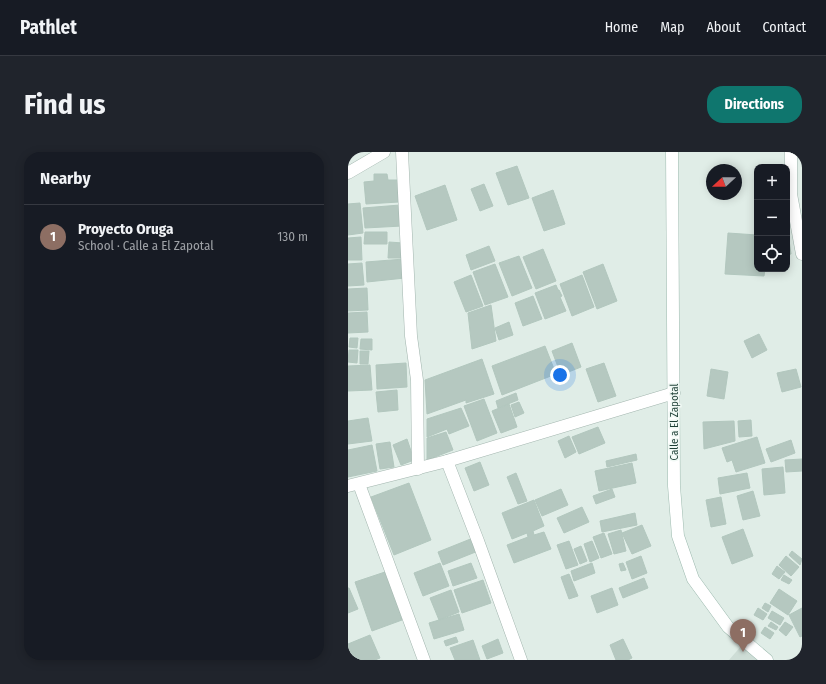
<!DOCTYPE html>
<html lang="en">
<head>
<meta charset="utf-8">
<style>
	:root { --surface:#171b24; --page:#20242c; --text:#f1f3f6; --muted:#9ea1a6; --line:#363941; --accent:#0f766e }
	body { margin:0; font-family:"Fira Sans Condensed",sans-serif; background:var(--page); color:var(--text) }
	.controls { position:absolute; right:12px; top:12px; display:grid; overflow:hidden; border-radius:8px; box-shadow:0 2px 10px #0003 }
	.controls button { width:36px; height:36px; display:grid; place-items:center; padding:0; border:0; border-bottom:1px solid var(--line); background:var(--surface); color:var(--text); font:20px sans-serif }
	.compass { position:absolute; left:358px; top:12px; width:36px; height:36px; border-radius:50%; background:var(--surface); box-shadow:0 2px 10px #0003; rotate:249deg }
	.you { position:absolute; left:212px; top:223px; width:14px; height:14px; margin:-10px; border:3px solid #fff; border-radius:50%; background:#1a73e8; box-shadow:0 0 0 6px #1a73e833 }
	.badge { display:grid; place-items:center; width:26px; height:26px; border-radius:50%; background:var(--accent); color:#fff; font-size:13px; font-weight:700 }
	.pin { position:absolute; translate:-50% -33px; filter:drop-shadow(0 1px 2px #0008) }
	.pin::after { content:''; position:absolute; top:21px; width:14px; height:12px; background:inherit; clip-path:polygon(0 0,100% 0,50% 100%) }
	.list { margin:0; padding:0; list-style:none }
	h2 { display:flex; justify-content:space-between; align-items:center; height:52px; margin:0; padding:0 16px; font-size:17px }
	h2 small { font-size:13px; font-weight:400; color:var(--muted) }
	.list li { display:grid; grid-template-columns:26px 1fr auto; gap:12px; align-items:center; box-sizing:border-box; height:64px; padding:0 16px; border-top:1px solid var(--line) }
	.list b { display:block; font-size:15px; white-space:nowrap }
	.list p { margin:0; font-size:13px; white-space:nowrap; color:var(--muted) }
	.list em { font-size:13px; font-style:normal; color:var(--muted) }
	.icon { flex:none; width:22px; height:22px; fill:none; stroke:currentColor; stroke-width:2; stroke-linecap:round; stroke-linejoin:round }
	.map { position:relative; flex:none; width:454px; height:508px; overflow:hidden; border-radius:16px }
	header { display:flex; align-items:center; gap:24px; box-sizing:border-box; height:56px; padding:0 20px; background:var(--surface); border-bottom:1px solid var(--line) }
	header strong { font-size:19px }
	nav { display:flex; gap:22px; margin-inline-start:auto; font-size:14px }
	.intro { display:flex; align-items:center; justify-content:space-between; box-sizing:border-box; height:96px; padding:0 24px }
	h1 { margin:0; font-size:28px }
	.button { padding:10px 18px; border-radius:16px; background:var(--accent); color:#fff; font-size:14px; font-weight:700 }
	main { display:flex; gap:24px; padding:0 24px }
	aside { flex:1; background:var(--surface); border-radius:16px; box-shadow:0 2px 10px #0003 }
	.map>svg:first-child { display:block }
	.built { fill:#ceddd6 }
	.building { fill:#b5c8c0; stroke:#b2c7be }
	.lines { fill:none; stroke-linecap:round; stroke-linejoin:round }
	.street-casing { stroke:#a2b5ae; stroke-width:13 }
	.secondary-casing { stroke:#9dbaaf; stroke-width:13 }
	.street { stroke:#fff; stroke-width:12 }
	.secondary { stroke:#fff; stroke-width:12 }
	.labels { text-anchor:middle; stroke-width:3; stroke-linejoin:round; paint-order:stroke }
	.street-label { font-size:11px; fill:#1e3f36; stroke:#f1f9f5 }
</style>
</head>
<body>
<header>
<strong>Pathlet</strong>
<nav><a>Home</a><a>Map</a><a>About</a><a>Contact</a></nav>
</header>
<div class="intro"><h1>Find us</h1><a class="button">Directions</a></div>
<main>
<aside>
<h2>Nearby<small></small></h2>
<ul class="list">
<li><span class="badge" style="background:#8d6e63">1</span><div><b>Proyecto Oruga</b><p>School · Calle a El Zapotal</p></div><em>130 m</em></li>
</ul>
</aside>
<div class="map">
<svg width="454" height="508" viewBox="0 0 454 508">
	<rect width="100%" height="100%" fill="#e0ede7"/>
	<!-- built -->
	<polygon class="built" points="394,493 412,508 381,508"/>
	<!-- building -->
	<g class="building">
		<polygon points="169,14 181,46 160,53 148,21"/>
		<polygon points="26,22 39,22 40,28 50,28 51,50 18,52 16,30 26,29"/>
		<polygon points="136,32 145,54 132,59 123,37"/>
		<polygon points="97,33 109,68 79,78 67,44"/>
		<polygon points="205,38 217,72 196,79 184,46"/>
		<polygon points="12,51 15,81 0,83 0,52"/>
		<polygon points="52,53 54,74 17,76 15,56"/>
		<polygon points="17,80 39,80 39,92 16,92"/>
		<polygon points="380,81 409,83 409,117 417,117 416,124 377,122"/>
		<polygon points="439,81 440,81 443,102 439,103"/>
		<polygon points="13,85 14,108 0,108 0,86"/>
		<polygon points="41,90 55,91 55,106 40,106"/>
		<polygon points="141,94 147,109 123,118 118,103"/>
		<polygon points="195,97 208,129 188,137 175,105"/>
		<polygon points="171,104 184,136 164,144 151,111"/>
		<polygon points="56,107 57,126 19,130 18,110"/>
		<polygon points="14,111 16,133 0,134 0,112"/>
		<polygon points="147,112 160,145 137,153 125,120"/>
		<polygon points="255,112 269,149 249,157 235,120"/>
		<polygon points="123,123 135,154 118,160 106,130"/>
		<polygon points="234,123 246,155 224,164 212,132"/>
		<polygon points="208,133 210,138 211,138 214,144 212,145 218,159 197,167 187,141"/>
		<polygon points="19,136 20,158 0,159 0,137"/>
		<polygon points="185,144 194,167 175,174 167,151"/>
		<polygon points="143,153 148,189 124,197 120,161"/>
		<polygon points="19,160 20,180 0,181 0,161"/>
		<polygon points="161,170 165,183 151,188 147,176"/>
		<polygon points="411,182 419,198 404,206 396,189"/>
		<polygon points="2,186 10,186 9,196 1,195"/>
		<polygon points="13,187 24,187 24,198 12,197"/>
		<polygon points="224,191 233,215 213,223 204,199"/>
		<polygon points="197,194 208,222 154,243 144,214"/>
		<polygon points="1,198 10,198 9,211 0,210"/>
		<polygon points="12,199 21,199 20,212 12,212"/>
		<polygon points="134,207 146,242 118,251 118,248 79,262 77,228"/>
		<polygon points="58,211 59,235 29,237 28,213"/>
		<polygon points="256,211 268,244 250,250 238,217"/>
		<polygon points="22,213 24,238 0,239 0,214"/>
		<polygon points="363,217 380,220 376,247 359,244"/>
		<polygon points="448,217 453,235 434,240 429,221"/>
		<polygon points="49,238 50,258 30,260 28,240"/>
		<polygon points="168,241 170,248 150,256 148,249"/>
		<polygon points="136,247 149,281 129,289 116,254"/>
		<polygon points="171,250 176,261 167,265 163,253"/>
		<polygon points="161,252 169,275 153,281 144,259"/>
		<polygon points="113,256 121,274 101,282 99,277 79,285 79,267"/>
		<polygon points="20,266 24,289 0,292 0,269"/>
		<polygon points="403,268 404,284 391,285 390,269"/>
		<polygon points="386,269 387,289 356,297 355,270"/>
		<polygon points="250,275 257,291 231,302 224,285"/>
		<polygon points="98,280 105,298 79,308 79,286"/>
		<polygon points="221,284 228,300 217,306 210,289"/>
		<polygon points="409,285 417,311 388,320 384,308 379,310 374,296"/>
		<polygon points="59,287 66,308 53,313 45,293"/>
		<polygon points="443,288 447,301 423,310 418,297"/>
		<polygon points="42,290 46,315 32,317 28,292"/>
		<polygon points="24,293 29,319 0,325 0,298"/>
		<polygon points="288,302 289,308 259,315 258,309"/>
		<polygon points="454,307 454,319 438,320 437,308"/>
		<polygon points="132,310 141,333 126,339 117,316"/>
		<polygon points="284,311 288,331 251,339 247,319"/>
		<polygon points="435,315 437,341 416,343 414,317"/>
		<polygon points="168,321 179,349 170,352 159,325"/>
		<polygon points="399,321 402,336 372,342 370,326"/>
		<polygon points="61,331 83,388 46,403 23,345"/>
		<polygon points="213,337 220,353 194,364 187,348"/>
		<polygon points="264,337 267,345 248,352 245,344"/>
		<polygon points="405,339 412,364 395,368 389,344"/>
		<polygon points="373,345 378,372 363,375 358,348"/>
		<polygon points="186,348 196,374 185,379 186,383 196,380 203,397 166,411 159,393 180,385 179,381 164,387 154,361"/>
		<polygon points="234,355 241,370 216,381 209,366"/>
		<polygon points="287,361 289,373 254,380 252,369"/>
		<polygon points="294,373 303,394 284,402 274,381"/>
		<polygon points="395,377 405,404 384,412 374,385"/>
		<polygon points="273,378 278,399 266,402 260,382"/>
		<polygon points="256,381 264,402 253,406 245,385"/>
		<polygon points="125,386 130,399 95,413 90,400"/>
		<polygon points="221,389 230,413 218,417 209,393"/>
		<polygon points="244,389 251,406 242,410 236,392"/>
		<polygon points="233,394 239,409 232,412 226,397"/>
		<polygon points="444,399 454,407 452,413 441,403"/>
		<polygon points="293,404 299,421 284,427 278,410"/>
		<polygon points="438,404 451,415 443,424 431,413"/>
		<polygon points="92,411 101,434 75,444 66,421"/>
		<polygon points="123,411 129,426 105,434 100,419"/>
		<polygon points="244,411 247,421 226,429 223,419"/>
		<polygon points="275,411 278,418 273,419 271,412"/>
		<polygon points="429,414 437,420 431,427 424,422"/>
		<polygon points="37,420 54,468 24,479 7,430"/>
		<polygon points="221,422 230,444 221,447 213,425"/>
		<polygon points="436,423 444,428 441,432 433,428"/>
		<polygon points="296,426 300,436 275,446 271,436"/>
		<polygon points="135,428 143,451 114,461 106,438"/>
		<polygon points="0,436 1,436 10,457 0,461"/>
		<polygon points="264,436 270,453 249,461 243,444"/>
		<polygon points="431,437 449,449 440,463 422,451"/>
		<polygon points="103,438 111,460 91,468 82,446"/>
		<polygon points="417,451 423,454 420,460 414,456"/>
		<polygon points="410,456 419,462 415,468 406,463"/>
		<polygon points="454,456 454,484 452,485 441,463"/>
		<polygon points="424,459 436,466 432,473 420,466"/>
		<polygon points="111,462 116,478 86,487 81,471"/>
		<polygon points="423,470 430,475 428,478 420,474"/>
		<polygon points="437,470 445,475 438,484 431,478"/>
		<polygon points="417,475 426,481 422,487 413,481"/>
		<polygon points="22,483 32,506 27,508 0,508 0,492"/>
		<polygon points="108,485 110,490 98,494 96,489"/>
		<polygon points="150,487 155,501 139,507 134,494"/>
		<polygon points="275,487 284,506 280,508 268,508 262,493"/>
		<polygon points="125,488 132,508 107,508 102,496"/>
	</g>
	<g class="lines">
		<defs>
			<g id="street">
				<polyline points="54,0 63,184 69,228 70,317"/>
				<polyline points="443,0 443,42 454,102"/>
				<polyline points="0,21 36,0"/>
				<polyline points="99,309 130,389 173,508"/>
				<polyline points="11,332 76,508"/>
				<polyline points="0,334 99,309 326,241"/>
			</g>
			<polyline id="secondary" points="324,0 326,334 330,384 345,427 380,475 419,508"/>
		</defs>
		<!-- street casing -->
		<use href="#street" class="street-casing"/>
		<!-- secondary casing -->
		<use href="#secondary" class="secondary-casing"/>
		<!-- street -->
		<use href="#street" class="street"/>
		<!-- secondary -->
		<use href="#secondary" class="secondary"/>
	</g>
	<g class="labels">
		<!-- street labels -->
		<g class="street-label">
			<text transform="translate(326 270) rotate(-90)" y="4">Calle a El Zapotal</text>
		</g>
	</g>
</svg>
<div class="controls">
<button>+</button>
<button>−</button>
<button><svg class="icon" aria-label="locate" viewBox="0 0 24 24"><circle cx="12" cy="12" r="6"/><path d="M12 2v4M12 18v4M2 12h4M18 12h4"/></svg></button>
</div>
<svg class="compass" viewBox="-18 -18 36 36"><path d="M0-13l5 13h-10z" fill="#e53935"/><path d="M0 13l5-13h-10z" fill="#9ea1a6"/></svg>
<div class="you"></div>
<div class="pin badge" style="left:395px;top:500px;background:#8d6e63">1</div>
</div>
</main>
</body>
</html>
